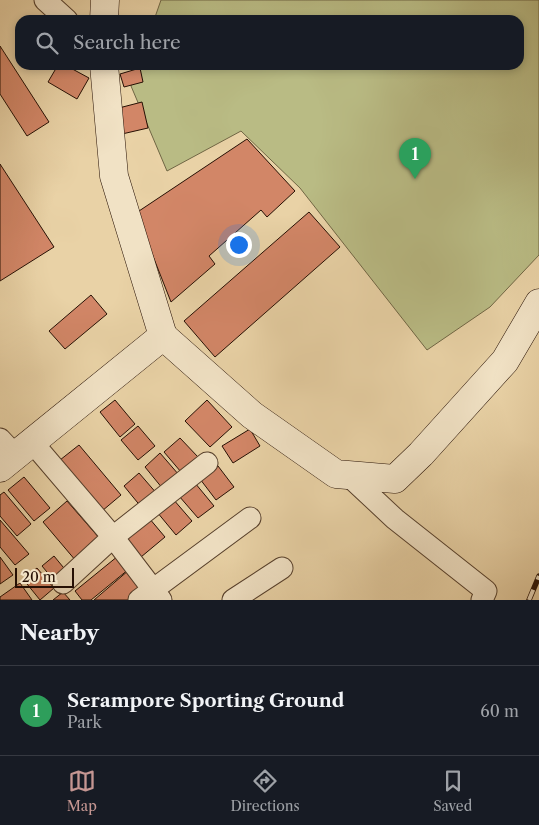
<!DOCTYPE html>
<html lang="en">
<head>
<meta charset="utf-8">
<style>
	:root { --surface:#171b24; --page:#20242c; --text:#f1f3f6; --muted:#9ea1a6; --line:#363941; --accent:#c59692 }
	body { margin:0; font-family:"Libre Caslon Text",serif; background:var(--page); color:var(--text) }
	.scale { position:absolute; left:15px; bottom:12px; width:59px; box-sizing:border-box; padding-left:5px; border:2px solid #261004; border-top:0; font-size:14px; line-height:18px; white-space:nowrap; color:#261004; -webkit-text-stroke:4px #f1e2c5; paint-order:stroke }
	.you { position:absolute; left:238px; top:244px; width:18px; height:18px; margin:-12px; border:4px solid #fff; border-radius:50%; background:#1a73e8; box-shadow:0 0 0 8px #1a73e833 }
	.badge { display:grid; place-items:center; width:32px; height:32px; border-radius:50%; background:var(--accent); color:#fff; font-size:16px; font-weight:700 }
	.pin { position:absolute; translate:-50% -41px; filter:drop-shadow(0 1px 2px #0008) }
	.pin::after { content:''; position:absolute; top:26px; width:18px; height:15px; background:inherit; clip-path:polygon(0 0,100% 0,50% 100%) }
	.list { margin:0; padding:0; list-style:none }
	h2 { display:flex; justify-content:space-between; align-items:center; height:65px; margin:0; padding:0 20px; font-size:21px }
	h2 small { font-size:16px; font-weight:400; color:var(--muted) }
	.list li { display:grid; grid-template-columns:32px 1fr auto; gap:15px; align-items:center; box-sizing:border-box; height:90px; padding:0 20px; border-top:1px solid var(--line) }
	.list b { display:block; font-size:19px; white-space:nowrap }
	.list p { margin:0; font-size:16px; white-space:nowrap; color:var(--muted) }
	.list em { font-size:16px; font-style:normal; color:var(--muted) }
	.icon { flex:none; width:28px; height:28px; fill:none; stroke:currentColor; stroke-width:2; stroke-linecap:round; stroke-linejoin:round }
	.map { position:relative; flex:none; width:539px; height:600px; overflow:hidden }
	.search { position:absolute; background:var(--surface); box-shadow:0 2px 8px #0003; left:15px; right:15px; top:15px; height:55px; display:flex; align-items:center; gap:12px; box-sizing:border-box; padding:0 18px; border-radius:15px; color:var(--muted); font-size:19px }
	.sheet { height:155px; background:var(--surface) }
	nav { display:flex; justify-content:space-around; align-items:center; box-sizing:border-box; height:70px; border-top:1px solid var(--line); background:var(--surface); font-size:14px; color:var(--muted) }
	nav a { display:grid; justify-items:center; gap:2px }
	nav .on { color:var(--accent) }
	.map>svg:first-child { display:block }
	.green { fill:#b9bb84; stroke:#706644 }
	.building { fill:#d28667; stroke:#261004 }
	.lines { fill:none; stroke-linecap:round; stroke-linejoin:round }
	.street-casing { stroke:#57402c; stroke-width:23 }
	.secondary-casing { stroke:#261004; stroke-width:29 }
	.street { stroke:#f1e2c5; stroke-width:21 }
	.secondary { stroke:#f1e2c5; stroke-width:28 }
	.rail-casing { stroke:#261004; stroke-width:5.5 }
	.rail { stroke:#f1e2c5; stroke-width:4; stroke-dasharray:11; stroke-linecap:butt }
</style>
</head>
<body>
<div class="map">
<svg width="539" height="600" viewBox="0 0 539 600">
	<rect width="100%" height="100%" fill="#e9d2a6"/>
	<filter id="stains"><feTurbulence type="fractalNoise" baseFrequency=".004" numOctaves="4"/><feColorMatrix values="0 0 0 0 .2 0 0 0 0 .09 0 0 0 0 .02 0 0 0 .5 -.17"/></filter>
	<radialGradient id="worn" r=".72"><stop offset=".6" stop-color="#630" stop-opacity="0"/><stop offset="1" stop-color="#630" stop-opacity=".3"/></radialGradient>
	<!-- green -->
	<polygon class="green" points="161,0 539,0 539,255 490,307 427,350 300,188 241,131 167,171 131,86 138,65 519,65 519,20 154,20"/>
	<!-- building -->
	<g class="building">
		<polygon points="0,46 49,122 27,136 0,94"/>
		<polygon points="58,65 65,65 89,78 77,99 48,82"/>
		<polygon points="140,68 143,82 124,87 120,74"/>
		<polygon points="142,102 148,128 122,134 115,109"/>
		<polygon points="247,139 295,191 267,217 261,210 209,256 215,264 171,302 136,213"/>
		<polygon points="0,164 54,247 0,281"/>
		<polygon points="309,212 340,247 215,357 184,321"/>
		<polygon points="91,295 107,314 65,349 49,331"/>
		<polygon points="115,400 135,424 120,437 100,412"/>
		<polygon points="207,400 232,427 210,447 185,421"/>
		<polygon points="138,426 155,446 138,460 121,440"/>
		<polygon points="250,429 260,446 233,463 222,446"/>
		<polygon points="180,438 198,457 181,472 164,452"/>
		<polygon points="79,445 121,495 102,511 60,460"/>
		<polygon points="160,453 179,475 163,489 145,467"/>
		<polygon points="218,466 234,487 216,500 200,479"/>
		<polygon points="139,473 158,495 142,508 124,486"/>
		<polygon points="24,477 50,508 34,521 8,490"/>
		<polygon points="195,483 214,506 198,518 179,496"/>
		<polygon points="4,492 31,524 17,536 0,516 0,495"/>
		<polygon points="173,499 192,521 176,535 157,512"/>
		<polygon points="67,501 101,540 76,561 43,522"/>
		<polygon points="149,518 165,537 141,557 125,538"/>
		<polygon points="0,520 29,554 15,565 0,547"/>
		<polygon points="54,556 68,573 56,583 42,566"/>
		<polygon points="118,556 129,569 91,600 82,600 75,591"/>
		<polygon points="0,557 13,575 0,584"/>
		<polygon points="37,568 54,588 40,600 23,579"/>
		<polygon points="129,570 146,590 134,600 94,600"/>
		<polygon points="20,583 32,600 0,600 0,597"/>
		<polygon points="63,592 70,600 53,600"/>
	</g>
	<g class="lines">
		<defs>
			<g id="street">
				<polyline points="45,0 67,20"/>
				<polyline points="0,439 15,455"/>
				<polyline points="32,442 113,537 161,600"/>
				<polyline points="348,475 395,519 486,591 482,600"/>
				<polyline points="63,583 113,537 207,463"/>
				<polyline points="139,600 250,518"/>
				<polyline points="233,600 282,568"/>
			</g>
			<g id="secondary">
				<polyline points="104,20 105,0"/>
				<polyline points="163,336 252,415 336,474 395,479 421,454 505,361 539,303"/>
				<polyline points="0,468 163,336 114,176 104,65"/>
			</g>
		</defs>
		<!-- street casing -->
		<use href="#street" class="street-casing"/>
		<!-- secondary casing -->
		<use href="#secondary" class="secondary-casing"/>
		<!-- street -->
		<use href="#street" class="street"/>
		<!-- secondary -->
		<use href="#secondary" class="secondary"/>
		<defs>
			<polyline id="rail" points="529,600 539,576"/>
		</defs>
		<!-- rail casing -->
		<use href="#rail" class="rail-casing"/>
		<!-- rail -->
		<use href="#rail" class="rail"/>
	</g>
	<rect width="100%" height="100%" filter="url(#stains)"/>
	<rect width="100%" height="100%" fill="url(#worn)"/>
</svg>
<div class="scale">20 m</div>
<div class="you"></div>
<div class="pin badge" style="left:415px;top:179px;background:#2e9e5b">1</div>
<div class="search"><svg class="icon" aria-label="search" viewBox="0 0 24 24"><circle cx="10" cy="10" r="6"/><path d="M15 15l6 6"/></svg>Search here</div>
</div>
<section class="sheet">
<h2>Nearby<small></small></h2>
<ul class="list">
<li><span class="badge" style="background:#2e9e5b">1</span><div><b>Serampore Sporting Ground</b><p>Park</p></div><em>60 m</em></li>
</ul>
</section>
<nav>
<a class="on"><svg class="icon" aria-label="map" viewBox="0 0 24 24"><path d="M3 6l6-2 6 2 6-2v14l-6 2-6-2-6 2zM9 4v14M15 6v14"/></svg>Map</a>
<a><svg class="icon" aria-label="directions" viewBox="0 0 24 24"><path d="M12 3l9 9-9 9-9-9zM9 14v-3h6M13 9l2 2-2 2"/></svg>Directions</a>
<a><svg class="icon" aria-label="saved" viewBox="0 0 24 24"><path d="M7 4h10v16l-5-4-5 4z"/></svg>Saved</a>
</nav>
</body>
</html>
